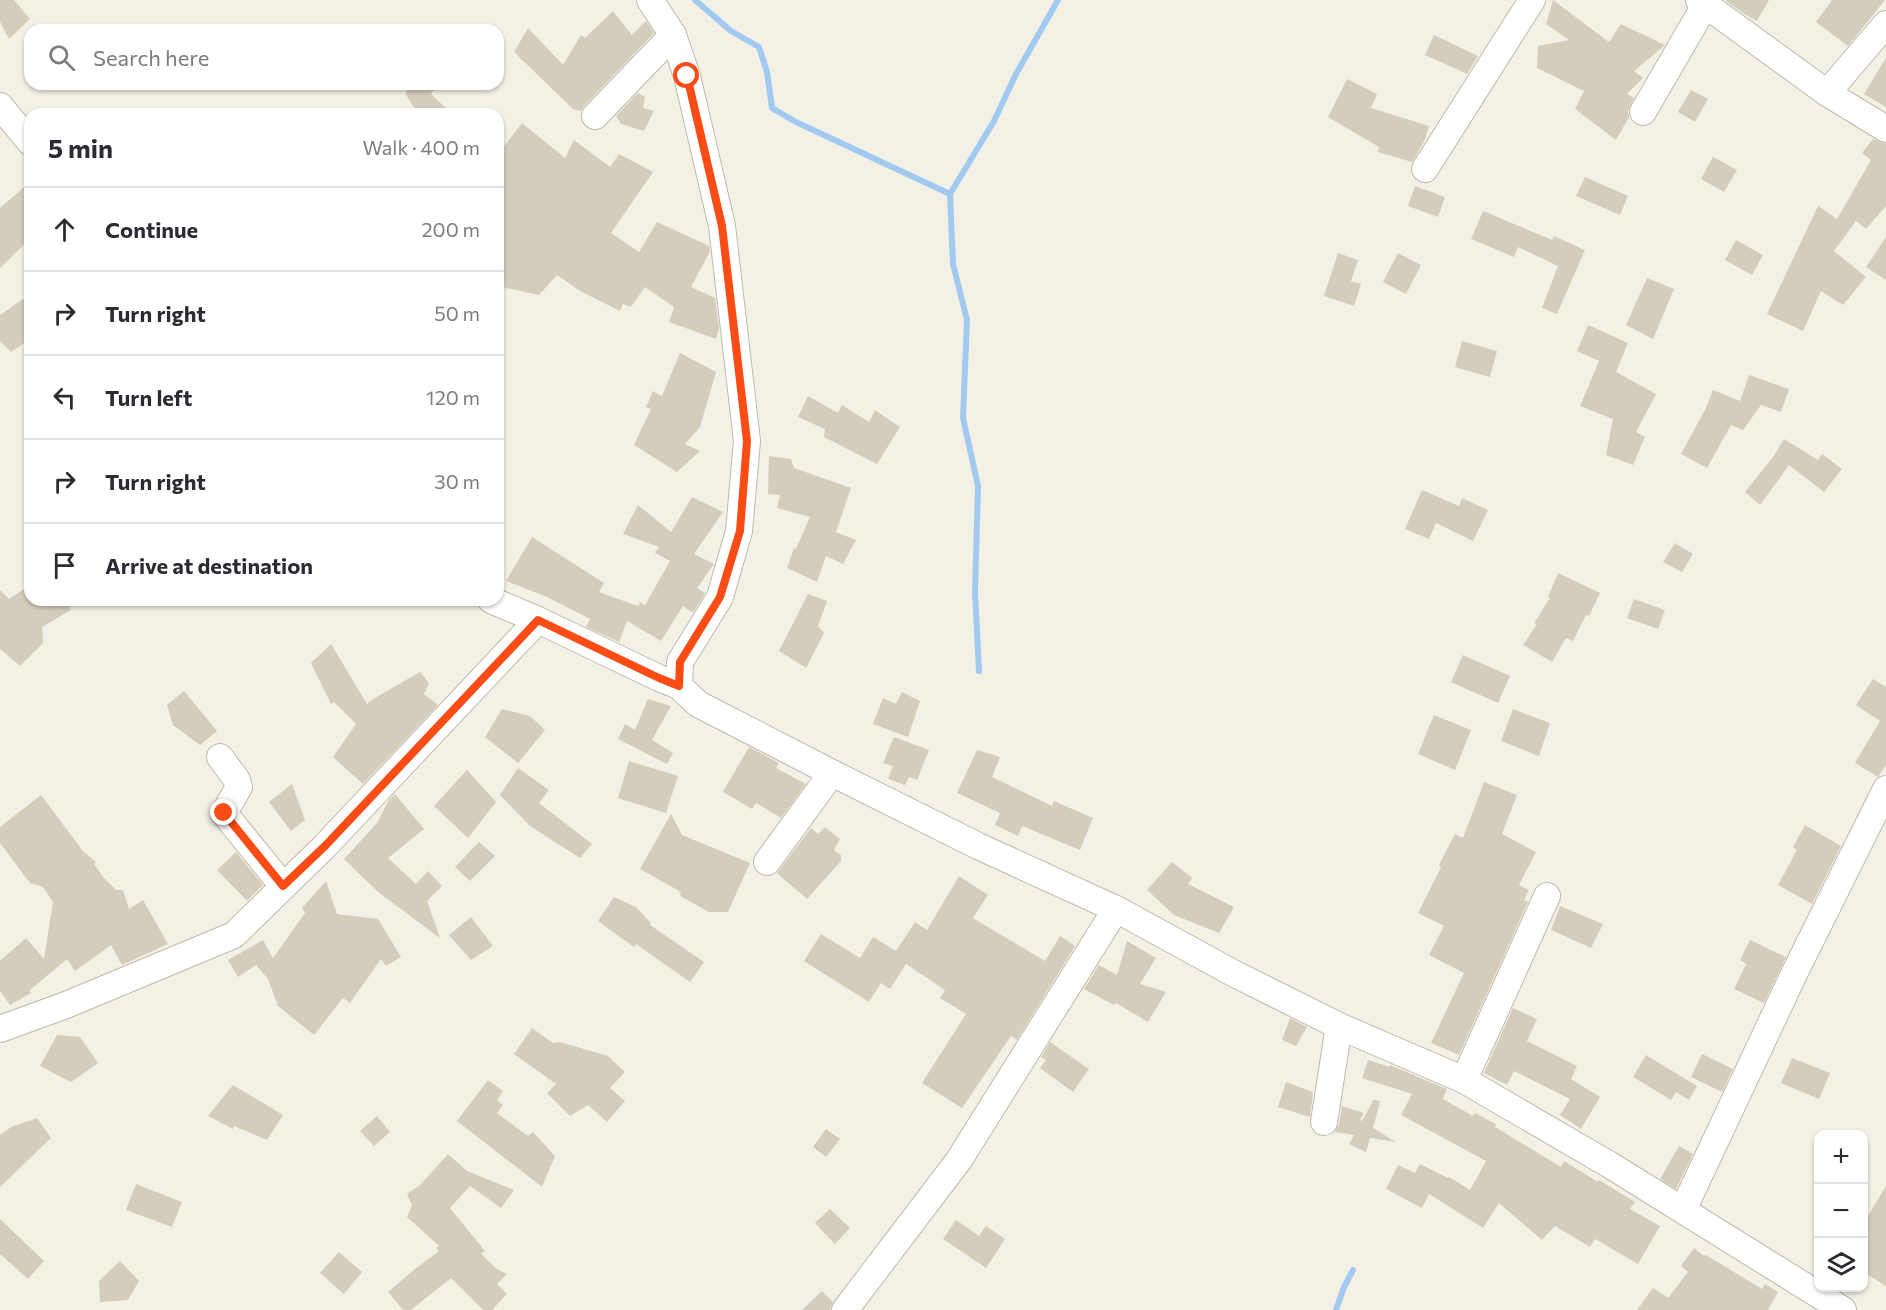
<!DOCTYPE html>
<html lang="en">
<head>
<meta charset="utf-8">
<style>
	:root { --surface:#fff; --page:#f7f7f7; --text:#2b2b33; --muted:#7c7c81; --line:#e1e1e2 }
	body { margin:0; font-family:Commissioner,sans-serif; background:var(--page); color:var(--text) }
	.controls { position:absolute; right:18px; bottom:18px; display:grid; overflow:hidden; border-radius:12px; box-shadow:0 2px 4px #0004 }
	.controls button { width:54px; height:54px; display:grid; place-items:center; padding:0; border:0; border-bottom:2px solid var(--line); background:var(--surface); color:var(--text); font:30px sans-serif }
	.stop { position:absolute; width:18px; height:18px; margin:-14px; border:4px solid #fb4c16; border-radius:50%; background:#fff }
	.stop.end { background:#fb4c16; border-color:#fff; box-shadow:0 2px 6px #0008 }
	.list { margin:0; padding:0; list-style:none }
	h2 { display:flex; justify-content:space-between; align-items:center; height:78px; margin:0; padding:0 24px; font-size:26px }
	h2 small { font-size:20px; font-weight:400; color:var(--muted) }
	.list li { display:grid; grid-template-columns:39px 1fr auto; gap:18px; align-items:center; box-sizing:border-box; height:84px; padding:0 24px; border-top:2px solid var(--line) }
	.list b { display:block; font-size:22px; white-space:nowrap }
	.list em { font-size:20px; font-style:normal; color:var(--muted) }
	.icon { flex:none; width:33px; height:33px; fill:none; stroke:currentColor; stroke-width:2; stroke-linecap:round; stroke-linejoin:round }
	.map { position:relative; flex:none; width:1886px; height:1310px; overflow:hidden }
	.search { position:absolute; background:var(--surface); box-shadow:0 2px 4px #0004; left:24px; top:24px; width:480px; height:66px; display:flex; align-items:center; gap:15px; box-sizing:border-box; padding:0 21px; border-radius:18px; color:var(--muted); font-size:22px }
	.panel { position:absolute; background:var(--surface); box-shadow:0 2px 4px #0004; left:24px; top:108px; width:480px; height:498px; border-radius:18px }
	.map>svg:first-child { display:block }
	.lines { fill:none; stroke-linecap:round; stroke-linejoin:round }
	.stream { stroke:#a2caf1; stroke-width:6 }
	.building { fill:#d5cdbc }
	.minor-casing { stroke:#bfb9a9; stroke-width:28 }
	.minor { stroke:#fff; stroke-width:26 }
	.route { stroke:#fb4c16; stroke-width:8 }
</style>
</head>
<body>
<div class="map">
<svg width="1886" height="1310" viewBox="0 0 1886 1310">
	<rect width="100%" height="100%" fill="#f3f1e6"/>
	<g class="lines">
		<!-- stream -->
		<g class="stream">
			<polyline points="695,0 731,31 759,47 767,72 772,108 796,122 950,194"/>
			<polyline points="979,671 975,592 978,486 963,418 967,320 953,264 950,194 994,121 1016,74 1058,0"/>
			<polyline points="1336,1310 1344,1287 1353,1270"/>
		</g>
	</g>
	<!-- building -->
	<g class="building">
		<polygon points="0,0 14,0 30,19 9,39 0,22"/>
		<polygon points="1553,0 1609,42 1621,24 1665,45 1634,71 1643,78 1627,94 1634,98 1628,111 1629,117 1616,140 1575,109 1584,91 1537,68 1538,46 1569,40 1546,24"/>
		<polygon points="1725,0 1769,0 1757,21 1744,14"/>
		<polygon points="1832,0 1885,0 1848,46 1816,22"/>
		<polygon points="613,11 632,35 646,21 654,33 584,106 581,111 573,109 514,52 528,28 563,65 581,35 585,38"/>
		<polygon points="1434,35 1478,56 1467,74 1425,55"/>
		<polygon points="1886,58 1886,107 1864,94"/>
		<polygon points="1347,79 1377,94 1371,108 1429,126 1424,142 1412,162 1378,152 1379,147 1328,117"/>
		<polygon points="413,84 437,84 431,94 452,114 418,114 405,93"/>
		<polygon points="1691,90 1708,99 1695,122 1678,112"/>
		<polygon points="638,93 645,97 643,108 654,111 644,131 621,124 616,116"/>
		<polygon points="522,123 565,158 574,140 610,167 619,154 653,172 611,233 639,252 657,222 709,246 710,251 691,287 715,298 719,328 716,339 669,322 674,307 645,287 631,307 623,304 620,311 580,291 557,275 539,295 498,286 498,154"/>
		<polygon points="1873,139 1886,144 1886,206 1866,229 1856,221 1834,251 1866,277 1843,305 1821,291 1803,331 1767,314 1818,206 1837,219 1871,160 1862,153"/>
		<polygon points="1713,157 1737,170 1724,192 1701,179"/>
		<polygon points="1585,177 1628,196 1620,215 1576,196"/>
		<polygon points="30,182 30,239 0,268 0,208"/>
		<polygon points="1415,186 1445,197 1438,217 1408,206"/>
		<polygon points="1483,211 1552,240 1554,236 1585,250 1557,314 1542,308 1558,266 1518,247 1514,257 1471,239"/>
		<polygon points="1886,237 1886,280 1866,267"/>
		<polygon points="1736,240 1763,255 1752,275 1725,260"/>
		<polygon points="1338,253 1358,260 1351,281 1361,284 1354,306 1324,296"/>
		<polygon points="1398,253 1421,265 1406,294 1383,282"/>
		<polygon points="1647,278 1674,289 1653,339 1626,325"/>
		<polygon points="30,294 30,339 11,352 0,341 0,315"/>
		<polygon points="1588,325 1628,343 1616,372 1656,394 1636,432 1645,437 1633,465 1606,455 1613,419 1580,406 1599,361 1577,351"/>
		<polygon points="1462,341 1497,351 1490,377 1455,367"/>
		<polygon points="680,353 716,372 700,427 685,444 700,451 677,472 634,445 651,409 646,407 653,391 662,396"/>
		<polygon points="1749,375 1789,389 1781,412 1761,405 1743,430 1731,425 1707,468 1681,454 1706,408 1713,390 1740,401"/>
		<polygon points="808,396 838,413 842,405 869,422 875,410 900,427 877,464 824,437 825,429 798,417"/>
		<polygon points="1784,439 1818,460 1822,454 1842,469 1824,492 1789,465 1760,505 1745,492 1773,457"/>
		<polygon points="769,456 791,459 794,468 851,488 836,532 856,540 843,564 826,556 817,582 787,568 794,548 796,549 810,517 777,508 780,495 768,494"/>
		<polygon points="1422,490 1459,506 1462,498 1488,510 1473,541 1436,523 1429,539 1405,529"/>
		<polygon points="692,497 723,512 694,554 714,564 697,588 705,593 693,613 683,606 661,641 627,621 619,642 586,627 590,619 547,597 506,581 532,537 604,583 599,592 638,606 640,602 645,605 670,561 655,553 659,547 623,534 638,505 671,532"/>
		<polygon points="1675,543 1693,554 1682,572 1663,562"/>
		<polygon points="1558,573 1600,593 1589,616 1586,615 1573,641 1566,638 1552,662 1523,645 1537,624 1534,623 1550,598 1548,597"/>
		<polygon points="30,585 30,600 77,600 69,608 71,610 42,627 43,643 20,666 0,649 0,590 9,599"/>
		<polygon points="808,594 827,601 818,626 824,633 806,668 779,651"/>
		<polygon points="1634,599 1665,610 1658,629 1627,618"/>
		<polygon points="331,644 367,704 373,699 420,672 429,683 424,694 438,705 363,784 333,757 356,724 334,702 331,704 311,663"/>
		<polygon points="1463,655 1510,676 1498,703 1451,682"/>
		<polygon points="1873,679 1886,687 1886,765 1878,777 1855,763 1880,721 1856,705"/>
		<polygon points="184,691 217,731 200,745 173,725 167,705"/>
		<polygon points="902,692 920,701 908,737 873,724 883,698 896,704"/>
		<polygon points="648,699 671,706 652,740 673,753 667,764 618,739 625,724 635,730"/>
		<polygon points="502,709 530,716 545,730 518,763 485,737"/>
		<polygon points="1513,709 1550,723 1539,756 1501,741"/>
		<polygon points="1434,715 1471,730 1455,770 1418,754"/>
		<polygon points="894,737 929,750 917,780 909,777 905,785 888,779 893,766 883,763"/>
		<polygon points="749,747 779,763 776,768 806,784 781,818 756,803 752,809 723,792"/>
		<polygon points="977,750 1000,757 992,777 1052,806 1054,801 1093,818 1080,850 1022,826 1018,836 995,825 1000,813 957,793"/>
		<polygon points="629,761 678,776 666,813 618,798"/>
		<polygon points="518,768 549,790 539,803 592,844 580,858 530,826 500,795"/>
		<polygon points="467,770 496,802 468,838 434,806"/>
		<polygon points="1484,782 1517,795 1502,834 1536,852 1519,885 1529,890 1524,900 1528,902 1459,1055 1431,1043 1464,973 1429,955 1444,926 1418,913 1441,867 1439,865 1455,834 1463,838"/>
		<polygon points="292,784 305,820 291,831 269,802"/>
		<polygon points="395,794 424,829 388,858 416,884 428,871 442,886 427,901 440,938 378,892 344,859 377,823 389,800"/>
		<polygon points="41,795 83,851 96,862 94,864 104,878 116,890 123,890 129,909 143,900 168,944 122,965 111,945 75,971 67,959 30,990 31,993 10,1005 0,991 0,961 26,938 44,959 53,902 43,887 30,883 0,843 0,827"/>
		<polygon points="671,814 682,835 750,863 728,912 709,912 680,896 681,892 640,869"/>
		<polygon points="1805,825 1841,846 1812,904 1778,885 1797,850 1793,847"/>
		<polygon points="825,827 840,839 834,850 841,855 841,861 807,899 777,873 811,828 818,834"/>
		<polygon points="479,842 495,856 470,881 455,867"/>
		<polygon points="236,852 263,885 247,901 217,870"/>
		<polygon points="1172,862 1192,878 1188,884 1234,907 1219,933 1174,915 1147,890"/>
		<polygon points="959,876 988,895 973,918 1045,961 1060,936 1075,946 1017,1040 1011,1036 962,1108 922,1083 966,1014 940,998 945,990 906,964 890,989 881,983 869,1002 804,961 821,934 860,958 873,937 896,951 915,922 927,930"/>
		<polygon points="326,881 337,914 378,919 401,957 386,966 381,959 350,1003 343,998 314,1035 278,1006 268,979 256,965 238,977 228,960 263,940 273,958 305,913 302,908"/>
		<polygon points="614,897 636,907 651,923 650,925 704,962 690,982 636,944 634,947 598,921"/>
		<polygon points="1560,906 1603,924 1591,948 1551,930"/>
		<polygon points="471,917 493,946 471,960 449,935"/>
		<polygon points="1750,940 1786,957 1764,1003 1734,989 1746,964 1740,960"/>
		<polygon points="1127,941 1156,958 1140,984 1166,992 1148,1022 1116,1003 1114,1005 1084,989 1099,965 1117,975"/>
		<polygon points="1513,1008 1537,1019 1527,1041 1577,1066 1571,1079 1600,1097 1581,1129 1560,1115 1570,1099 1514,1071 1507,1085 1484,1073"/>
		<polygon points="1290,1018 1307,1027 1296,1046 1282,1040"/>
		<polygon points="532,1028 553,1043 560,1042 608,1056 625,1072 610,1088 625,1101 607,1122 588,1105 570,1116 547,1093 556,1084 514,1054"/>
		<polygon points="57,1035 80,1037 98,1063 71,1082 40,1066"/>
		<polygon points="1050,1042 1089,1069 1073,1092 1040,1068 1046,1060 1041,1057"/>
		<polygon points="1702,1054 1733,1069 1722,1092 1691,1077"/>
		<polygon points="1646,1055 1697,1086 1689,1100 1676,1092 1671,1100 1633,1077"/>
		<polygon points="1792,1058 1830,1073 1819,1099 1781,1083"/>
		<polygon points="1368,1060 1390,1067 1390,1065 1447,1089 1443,1099 1473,1116 1475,1113 1496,1124 1495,1127 1561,1167 1564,1161 1598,1182 1599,1180 1635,1202 1630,1209 1660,1226 1638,1264 1595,1239 1590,1247 1555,1226 1542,1240 1499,1203 1483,1228 1429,1194 1422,1208 1386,1189 1398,1165 1415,1173 1420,1164 1448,1178 1449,1177 1470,1190 1486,1161 1401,1115 1412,1094 1362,1078"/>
		<polygon points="488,1080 503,1091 497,1100 503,1105 497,1113 528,1136 533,1132 555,1156 542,1187 457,1121"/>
		<polygon points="1286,1082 1313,1092 1310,1117 1278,1107"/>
		<polygon points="233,1085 283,1115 267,1140 234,1126 233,1129 208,1116"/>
		<polygon points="1374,1099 1380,1102 1373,1128 1396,1142 1370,1138 1366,1152 1349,1144 1354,1135 1335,1132 1339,1124 1342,1106 1364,1113 1360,1120 1362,1121"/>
		<polygon points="377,1116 390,1132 374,1146 360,1131"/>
		<polygon points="37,1118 51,1138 0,1187 0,1135 11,1127"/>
		<polygon points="826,1129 840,1139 826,1157 813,1147"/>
		<polygon points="1679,1146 1693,1154 1676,1189 1660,1179"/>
		<polygon points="448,1154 467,1171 514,1190 501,1208 470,1186 450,1208 485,1251 481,1254 497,1269 507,1274 497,1284 507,1294 492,1310 483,1310 451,1278 411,1310 403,1310 388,1292 415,1269 439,1251 436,1248 439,1246 407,1217 412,1205 407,1194 420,1185"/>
		<polygon points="136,1184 182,1202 172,1227 126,1210"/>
		<polygon points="1886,1186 1886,1286 1863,1272 1863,1224"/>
		<polygon points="830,1209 850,1228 835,1244 815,1223"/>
		<polygon points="0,1219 44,1261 28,1279 0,1254"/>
		<polygon points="956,1220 979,1236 986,1226 1005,1239 986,1268 943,1239"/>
		<polygon points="1694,1248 1704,1256 1706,1255 1762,1289 1765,1284 1778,1292 1768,1310 1637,1310 1653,1288 1668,1298 1688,1272 1681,1266"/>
		<polygon points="339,1252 362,1272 344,1294 320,1273"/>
		<polygon points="120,1261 139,1281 128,1300 100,1302 99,1281"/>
		<polygon points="822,1291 833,1302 830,1310 802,1310"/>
	</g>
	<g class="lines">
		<defs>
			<g id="minor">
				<polyline points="650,0 673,35 687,76 722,226 747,441 739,531 720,597 680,662 679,686 698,704 832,773 978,846 1116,909 1233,973 1339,1026 1464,1080 1610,1165 1843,1310"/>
				<polyline points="1699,0 1827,93 1886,129"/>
				<polyline points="1827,93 1886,24"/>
				<polyline points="0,106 30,142"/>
				<polyline points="1643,112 1708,0"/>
				<polyline points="595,116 673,35"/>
				<polyline points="1425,169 1532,0"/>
				<polyline points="491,600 538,620 659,678 679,686"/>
				<polyline points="220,757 237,780 239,787 224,813 283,886"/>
				<polyline points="767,862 832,773"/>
				<polyline points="0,1029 66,1005 234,935 325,846 538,620"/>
				<polyline points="1464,1080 1547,896"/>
				<polyline points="1324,1122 1339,1026"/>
				<polyline points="1683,1210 1793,976 1886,789"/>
				<polyline points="845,1310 959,1160 1116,909"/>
			</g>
		</defs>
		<!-- minor casing -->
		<use href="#minor" class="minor-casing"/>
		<!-- minor -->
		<use href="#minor" class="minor"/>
	</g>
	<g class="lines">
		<!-- route -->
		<polyline class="route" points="224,813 283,886 325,846 538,620 659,678 679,686 680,662 720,597 740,531 747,441 722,226 687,76"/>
	</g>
</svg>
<div class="controls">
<button>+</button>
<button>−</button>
<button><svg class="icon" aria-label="layers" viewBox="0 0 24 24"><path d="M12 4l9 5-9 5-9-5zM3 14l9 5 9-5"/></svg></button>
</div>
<div class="stop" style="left:687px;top:76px"></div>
<div class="stop end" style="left:224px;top:813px"></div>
<div class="search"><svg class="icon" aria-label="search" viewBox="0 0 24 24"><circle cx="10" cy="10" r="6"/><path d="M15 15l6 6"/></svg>Search here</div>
<section class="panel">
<h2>5 min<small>Walk · 400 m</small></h2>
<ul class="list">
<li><svg class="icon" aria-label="ahead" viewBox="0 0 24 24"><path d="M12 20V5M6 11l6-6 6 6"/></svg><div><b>Continue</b></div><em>200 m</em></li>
<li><svg class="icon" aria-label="right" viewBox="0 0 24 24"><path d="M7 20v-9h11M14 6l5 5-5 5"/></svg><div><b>Turn right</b></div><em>50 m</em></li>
<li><svg class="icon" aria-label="left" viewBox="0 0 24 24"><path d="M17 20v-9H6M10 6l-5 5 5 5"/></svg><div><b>Turn left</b></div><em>120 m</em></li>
<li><svg class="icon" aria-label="right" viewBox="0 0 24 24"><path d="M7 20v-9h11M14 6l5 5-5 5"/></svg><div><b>Turn right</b></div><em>30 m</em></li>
<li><svg class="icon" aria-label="arrive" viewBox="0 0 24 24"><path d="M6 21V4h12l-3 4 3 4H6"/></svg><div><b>Arrive at destination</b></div></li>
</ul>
</section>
</div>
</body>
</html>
